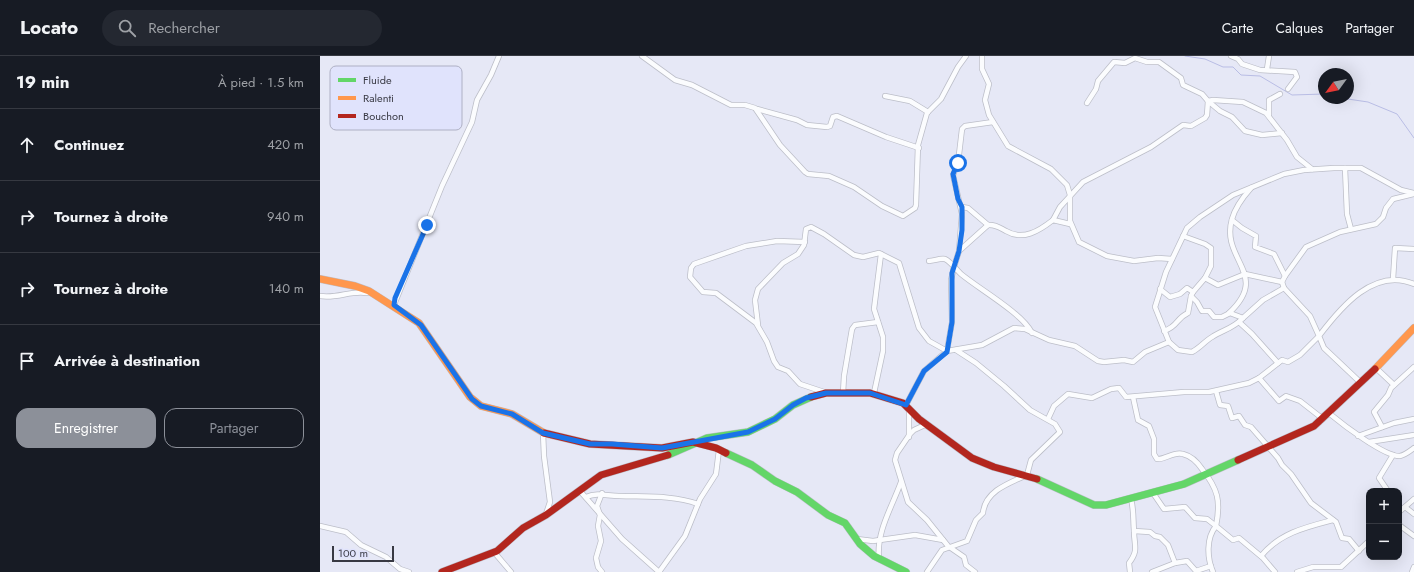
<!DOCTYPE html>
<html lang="fr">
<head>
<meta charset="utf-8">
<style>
	:root { --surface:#171b24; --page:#242831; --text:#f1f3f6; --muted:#9ea1a6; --line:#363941; --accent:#8c9099 }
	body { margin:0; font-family:Jost,sans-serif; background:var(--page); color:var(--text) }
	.controls { position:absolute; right:12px; bottom:12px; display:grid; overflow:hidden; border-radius:8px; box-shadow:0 4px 16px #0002 }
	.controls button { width:36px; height:36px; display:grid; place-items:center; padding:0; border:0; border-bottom:1px solid var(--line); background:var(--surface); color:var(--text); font:20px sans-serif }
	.compass { position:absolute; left:998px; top:12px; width:36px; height:36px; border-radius:50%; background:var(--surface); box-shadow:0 4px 16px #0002; rotate:237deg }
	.scale { position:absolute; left:12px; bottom:10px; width:62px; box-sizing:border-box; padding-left:4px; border:2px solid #383943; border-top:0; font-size:11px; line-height:14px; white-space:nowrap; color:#383943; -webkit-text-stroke:3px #e0e3fc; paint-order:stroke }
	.stop { position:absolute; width:12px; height:12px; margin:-9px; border:3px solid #1a73e8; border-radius:50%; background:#fff }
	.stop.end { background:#1a73e8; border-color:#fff; box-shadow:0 1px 4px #0008 }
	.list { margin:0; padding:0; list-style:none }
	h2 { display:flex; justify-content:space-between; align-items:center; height:52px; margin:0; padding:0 16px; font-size:17px }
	h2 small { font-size:13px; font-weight:400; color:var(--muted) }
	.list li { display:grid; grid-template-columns:26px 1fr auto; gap:12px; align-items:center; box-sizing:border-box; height:72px; padding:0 16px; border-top:1px solid var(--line) }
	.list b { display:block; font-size:15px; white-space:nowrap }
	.list em { font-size:13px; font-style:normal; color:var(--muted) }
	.actions { display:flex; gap:8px; padding:12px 16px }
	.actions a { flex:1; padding:9px 0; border:1px solid var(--accent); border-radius:12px; text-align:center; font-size:14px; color:var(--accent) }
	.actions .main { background:var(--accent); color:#fff }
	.icon { flex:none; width:22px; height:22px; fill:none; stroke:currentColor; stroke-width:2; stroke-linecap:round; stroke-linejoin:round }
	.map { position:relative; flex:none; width:1094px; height:516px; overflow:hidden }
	header { display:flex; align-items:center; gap:24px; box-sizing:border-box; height:56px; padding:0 20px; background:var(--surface); border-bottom:1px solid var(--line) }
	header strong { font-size:19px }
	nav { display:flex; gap:22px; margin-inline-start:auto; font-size:14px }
	.search { width:280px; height:36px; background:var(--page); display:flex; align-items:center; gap:10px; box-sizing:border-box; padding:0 14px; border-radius:22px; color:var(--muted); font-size:15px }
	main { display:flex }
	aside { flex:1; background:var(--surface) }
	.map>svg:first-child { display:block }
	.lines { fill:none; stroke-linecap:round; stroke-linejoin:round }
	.stream { stroke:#b9bde5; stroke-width:1 }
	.street-casing { stroke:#bcbec8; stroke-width:6 }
	.fast-casing { stroke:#bcbec8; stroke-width:8 }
	.slow-casing { stroke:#bcbec8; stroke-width:8 }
	.jam-casing { stroke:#bcbec8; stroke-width:8 }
	.street { stroke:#fbfcfe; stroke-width:4.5 }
	.fast { stroke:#63d668; stroke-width:7 }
	.slow { stroke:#ff974d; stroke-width:7 }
	.jam { stroke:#b3261e; stroke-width:7 }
	.route { stroke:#1a73e8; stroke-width:5 }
	.key { fill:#e0e3fc; stroke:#aeb0c4; stroke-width:1 }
	.key-label { font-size:11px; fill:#383943 }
</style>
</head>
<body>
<header>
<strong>Locato</strong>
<div class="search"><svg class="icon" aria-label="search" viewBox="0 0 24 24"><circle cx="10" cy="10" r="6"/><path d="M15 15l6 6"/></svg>Rechercher</div>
<nav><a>Carte</a><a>Calques</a><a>Partager</a></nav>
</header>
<main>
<aside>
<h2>19 min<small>À pied · 1.5 km</small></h2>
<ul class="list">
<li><svg class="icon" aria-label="ahead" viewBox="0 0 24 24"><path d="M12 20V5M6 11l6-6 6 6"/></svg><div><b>Continuez</b></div><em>420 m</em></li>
<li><svg class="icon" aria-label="right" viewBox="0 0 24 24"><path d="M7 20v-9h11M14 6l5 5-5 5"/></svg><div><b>Tournez à droite</b></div><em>940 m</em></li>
<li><svg class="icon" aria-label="right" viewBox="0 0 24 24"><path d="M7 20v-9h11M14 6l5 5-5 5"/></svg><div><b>Tournez à droite</b></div><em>140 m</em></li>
<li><svg class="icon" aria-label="arrive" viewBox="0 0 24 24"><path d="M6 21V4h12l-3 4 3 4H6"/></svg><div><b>Arrivée à destination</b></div></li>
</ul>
<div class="actions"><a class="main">Enregistrer</a><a>Partager</a></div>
</aside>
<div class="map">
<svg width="1094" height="516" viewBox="0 0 1094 516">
	<rect width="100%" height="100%" fill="#e6e8f6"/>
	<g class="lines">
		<!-- stream -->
		<g class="stream">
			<polyline points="865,0 885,3 903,11 913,11 921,19 940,20 972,39 1004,38"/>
			<polyline points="1021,42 1048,46 1077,58 1094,82"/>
		</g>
		<defs>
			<g id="street">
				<polyline points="322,0 355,24 372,29 411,49 425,49 435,52 460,89 485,116 488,118 509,120 534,131 562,150 583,160 595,152 596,149 598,89 607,57 621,43 638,11 646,0"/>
				<polyline points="662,0 662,13 669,28 665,44 669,59 688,90 731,113 747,129 750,139 750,165 759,186 787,200 814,205 838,202 852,203"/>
				<polyline points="911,0 918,3 922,8 940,14 975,16 977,21 968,33"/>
				<polyline points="947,13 949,0"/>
				<polyline points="565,40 590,45 608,56"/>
				<polyline points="888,45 900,55 912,61 925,75 942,79 962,77"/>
				<polyline points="767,47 776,33 778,25 794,6 805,7 815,2 827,6 839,6 861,22 863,29 882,38 888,45 893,44 923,46 946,57 967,84 977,101 992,113"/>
				<polyline points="437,53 477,64 487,69 507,71 510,70 513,61 517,60 566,81 599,92"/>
				<polyline points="949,59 949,44 960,38"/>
				<polyline points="1025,112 1027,158 1031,173"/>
				<polyline points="642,151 648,152 668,169"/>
				<polyline points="733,164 740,151 763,126 831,91 863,69 871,70 885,62 887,59 888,45"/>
				<polyline points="912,164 922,172 936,180 935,191 954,198 965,220 962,226 964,232 990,260 999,280 980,299 968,306 962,304 939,322"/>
				<polyline points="863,180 885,188 891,192 891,210 885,222"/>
				<polyline points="485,186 457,185 426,190 374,208 371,212 370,221 383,236 396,237 436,267 447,286 454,305 458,311 468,315 480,328 504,336"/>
				<polyline points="639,195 642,158 633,119 638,107 642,73 645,70 673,66"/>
				<path d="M609 205C614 205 620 202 625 203 631 206 636 213 641 218 659 233 702 257 712 277"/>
				<polyline points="965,220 986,191 1020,176 1056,168 1063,161 1066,152 1073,143 1094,138"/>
				<polyline points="1073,223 1075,192 1094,193"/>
				<polyline points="840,233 850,241 860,238 867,232 873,236 885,222 898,229 925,218 962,226"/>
				<polyline points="873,236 871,240 877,246 882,255 889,255 894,261 902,261 910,257 923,262 943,244 964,232"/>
				<path d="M0 240C17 243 31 234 47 237"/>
				<polyline points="74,249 122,130 152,66 157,44 171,19 179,0"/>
				<path d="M909 257C951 218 900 204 912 163 915 152 923 141 931 132"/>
				<polyline points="919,266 932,278 958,307"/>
				<path d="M438 269 435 244 438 233 463 207 478 198 484 189 486 173 491 171 504 178 534 199 543 201 559 197 579 207 599 272 609 285 627 295 632 266 631 224 634 211 639 195 668 169C676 168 680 172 686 175 703 185 719 175 733 164L750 168"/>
				<path d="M844 275C859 270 855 263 868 257L871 240"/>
				<path d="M849 286 858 294 872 296C880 292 885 285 892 281 903 274 914 272 923 262"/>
				<polyline points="1056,312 1074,329"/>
				<path d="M1041 327 1004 292 999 280C1021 251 1054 211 1094 228"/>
				<polyline points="896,335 900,349 908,350 912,362 919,360 925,369 931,371 958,402 962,409 971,418 991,447 1016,466 1022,482 1029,483 1039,495"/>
				<polyline points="523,337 524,320 532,273 535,269 558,266"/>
				<polyline points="554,337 563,295 563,281 554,253 561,198"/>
				<path d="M813 341 818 364 829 370 834 383V398L837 403C845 404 854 395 863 398 871 400 878 407 882 413 898 433 901 445 896 470L913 484 919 482 943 502 955 516"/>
				<polyline points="586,349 604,315 627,295 662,289 694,272 705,273 729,284 755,290 778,305 784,306 804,304 813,306 825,296 849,286 835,251 846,216 867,172 880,161 913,139 964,118 984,114 1014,112 1041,112 1081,134 1094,137"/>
				<polyline points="589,352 589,381"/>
				<path d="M1010 358C1022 368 1065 401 1080 400 1085 399 1090 395 1094 392"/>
				<polyline points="728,363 734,350 748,338 772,342 791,333 799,332 806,341 864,336 889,336 929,327 939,322 959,345 966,340 980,345 1003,363"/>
				<polyline points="607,368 594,374 590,378 577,397 575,404 588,446 607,464 628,490 644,501 646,509 655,516"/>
				<polyline points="1062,371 1054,356 1068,339 1071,332 1094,311"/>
				<polyline points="223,377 224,400 230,446 226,458"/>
				<polyline points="1038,380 1074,367 1094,363"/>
				<polyline points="1049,386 1094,379"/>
				<polyline points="260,435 302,483 339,516"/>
				<polyline points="1068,435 1059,422 1073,399"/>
				<path d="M833 437 844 453 865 451 875 462 887 463 896 470C886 482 887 502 893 516"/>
				<path d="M266 441C278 436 287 440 299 440 326 441 352 439 378 448"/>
				<path d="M811 443C814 454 813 464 814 475L830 476 835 480 840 481 848 489 855 507 832 516"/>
				<polyline points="1085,451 1094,458"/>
				<polyline points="1079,456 1094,443"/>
				<polyline points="1079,469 1094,480"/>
				<polyline points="0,470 26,476 41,489 66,501 80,513 89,516"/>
				<polyline points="537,483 553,485 595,479 623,484"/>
				<polyline points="174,496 191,516"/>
				<path d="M941 500C960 477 986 471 1013 464"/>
				<path d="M559 503C556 476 572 451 581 426"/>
				<polyline points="855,507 867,505 876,515 891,510"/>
				<polyline points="282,516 278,511 276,502 281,485 278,470 280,459 277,450 282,437"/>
				<polyline points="339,516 365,480 380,443 396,418 399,394"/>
				<path d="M607 516 622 494 647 485 656 464 663 457C665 435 689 427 707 419L711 404 740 376 735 368 710 354 684 330 656 307 636 294"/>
				<path d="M810 516 809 507C819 494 814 490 814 475"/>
				<polyline points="977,516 993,511 1021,511 1049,485"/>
				<polyline points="1092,516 1094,511"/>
			</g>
			<g id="fast">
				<polyline points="406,397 432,409 455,425 477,436 508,459 525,467 540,488 554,500 586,516"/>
				<polyline points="348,399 387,382 428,376 455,363 473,349 491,341"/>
				<polyline points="717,423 774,449 786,449 864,428 918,404"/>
			</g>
			<g id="slow">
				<polyline points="0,223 35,230 49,235 99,267 150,341 161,350 192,358 224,377"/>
				<polyline points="1055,313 1094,272"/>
			</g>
			<g id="jam">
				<polyline points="491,341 506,337 550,337 583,347 599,363 652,402 674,411 717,423"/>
				<polyline points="224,377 270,388 342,392 373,386 396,392 406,397"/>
				<polyline points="918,404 994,370 1055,313"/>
				<polyline points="122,516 177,495 203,472 226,459 281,419 348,399"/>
			</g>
		</defs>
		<!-- street casing -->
		<use href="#street" class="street-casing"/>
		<!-- fast casing -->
		<use href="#fast" class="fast-casing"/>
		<!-- slow casing -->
		<use href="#slow" class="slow-casing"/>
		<!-- jam casing -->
		<use href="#jam" class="jam-casing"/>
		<!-- street -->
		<use href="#street" class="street"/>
		<!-- fast -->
		<use href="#fast" class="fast"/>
		<!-- slow -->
		<use href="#slow" class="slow"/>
		<!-- jam -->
		<use href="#jam" class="jam"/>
	</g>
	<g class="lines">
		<!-- route -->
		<polyline class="route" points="107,169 75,242 74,249 101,269 152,343 161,350 192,358 223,377 270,388 292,388 342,392 428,376 455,363 473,349 486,342 506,337 550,337 586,349 604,315 627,296 632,266 632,217 639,195 642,174 642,151 638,143 633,118 638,107"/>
	</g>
	<!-- legend -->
	<rect x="10" y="10" width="132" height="64" rx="6" class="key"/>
	<rect x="18" y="22" width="18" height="4" fill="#63d668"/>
	<rect x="18" y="40" width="18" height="4" fill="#ff974d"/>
	<rect x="18" y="58" width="18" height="4" fill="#b3261e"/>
	<g class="key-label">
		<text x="43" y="28">Fluide</text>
		<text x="43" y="46">Ralenti</text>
		<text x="43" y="64">Bouchon</text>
	</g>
</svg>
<div class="controls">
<button>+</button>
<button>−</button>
</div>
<svg class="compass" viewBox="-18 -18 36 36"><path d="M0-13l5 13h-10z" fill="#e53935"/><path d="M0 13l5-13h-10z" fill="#9ea1a6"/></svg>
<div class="scale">100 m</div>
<div class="stop" style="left:638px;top:107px"></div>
<div class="stop end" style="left:107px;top:169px"></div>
</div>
</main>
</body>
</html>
